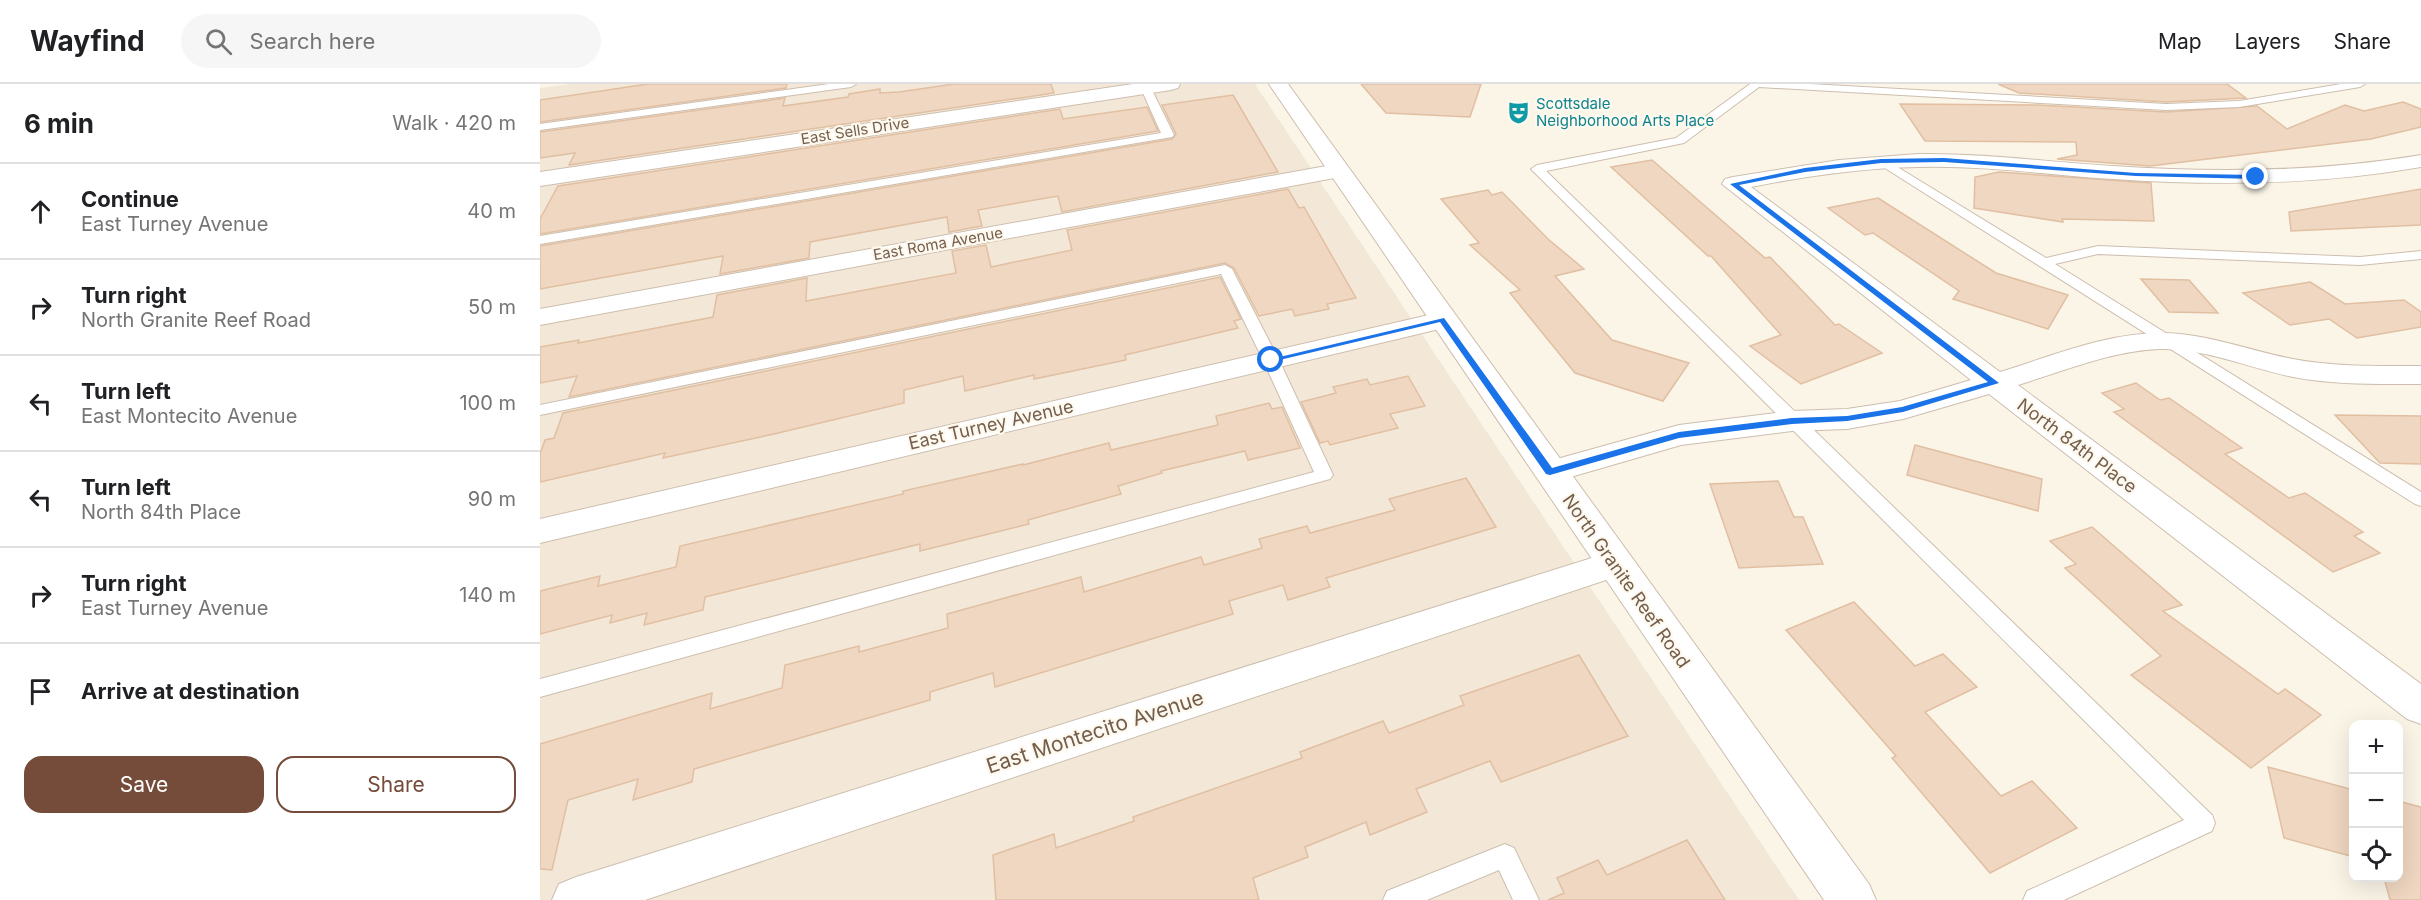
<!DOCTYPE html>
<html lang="en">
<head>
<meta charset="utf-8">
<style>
	:root { --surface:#fff; --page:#f6f6f6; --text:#202124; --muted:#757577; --line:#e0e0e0; --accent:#754b3a }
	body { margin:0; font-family:Inter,sans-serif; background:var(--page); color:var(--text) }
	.controls { position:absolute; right:18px; bottom:18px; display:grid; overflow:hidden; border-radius:12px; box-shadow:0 6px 24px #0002 }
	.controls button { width:54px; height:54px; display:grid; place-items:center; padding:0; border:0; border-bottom:2px solid var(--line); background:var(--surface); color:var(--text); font:30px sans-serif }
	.stop { position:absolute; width:18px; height:18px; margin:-14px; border:4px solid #1a73e8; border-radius:50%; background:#fff }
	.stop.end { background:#1a73e8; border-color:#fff; box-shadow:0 2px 6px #0008 }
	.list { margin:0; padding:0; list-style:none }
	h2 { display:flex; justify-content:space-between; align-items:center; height:78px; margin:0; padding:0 24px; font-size:26px }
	h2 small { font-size:20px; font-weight:400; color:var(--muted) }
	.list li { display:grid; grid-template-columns:39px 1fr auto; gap:18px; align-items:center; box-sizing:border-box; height:96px; padding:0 24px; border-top:2px solid var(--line) }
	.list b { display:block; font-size:22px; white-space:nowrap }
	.list p { margin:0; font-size:20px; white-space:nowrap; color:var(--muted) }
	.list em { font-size:20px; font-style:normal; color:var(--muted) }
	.actions { display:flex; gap:12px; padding:18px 24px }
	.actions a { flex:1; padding:14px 0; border:2px solid var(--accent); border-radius:18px; text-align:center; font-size:21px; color:var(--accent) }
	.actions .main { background:var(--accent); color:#fff }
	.icon { flex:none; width:33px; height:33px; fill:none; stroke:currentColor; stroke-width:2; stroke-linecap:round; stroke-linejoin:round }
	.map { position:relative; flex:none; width:1881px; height:816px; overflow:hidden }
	header { display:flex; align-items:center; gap:36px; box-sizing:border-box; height:84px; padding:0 30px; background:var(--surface); border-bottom:2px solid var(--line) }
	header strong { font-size:28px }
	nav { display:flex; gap:33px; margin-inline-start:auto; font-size:21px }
	.search { width:420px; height:54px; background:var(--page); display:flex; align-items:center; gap:15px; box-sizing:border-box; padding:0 21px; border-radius:33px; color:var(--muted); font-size:22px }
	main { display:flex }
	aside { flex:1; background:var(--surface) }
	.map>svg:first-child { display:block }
	.residential { fill:#f3e8d7 }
	.building { fill:#efd7c1; stroke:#e1bfa2; stroke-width:1.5 }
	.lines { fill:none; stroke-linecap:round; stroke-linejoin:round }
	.service-casing { stroke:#cdbeae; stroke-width:2 }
	.minor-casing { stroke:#cdbeae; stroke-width:2 }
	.tertiary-casing { stroke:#cdbeae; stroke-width:2 }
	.service { fill:#fff; fill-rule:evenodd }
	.minor { fill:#fff; fill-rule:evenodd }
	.tertiary { fill:#fff; fill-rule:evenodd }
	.route { fill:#1a73e8 }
	.labels { text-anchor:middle; stroke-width:4.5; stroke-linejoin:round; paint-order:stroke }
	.far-culture-label { font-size:15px; fill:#0d838f; stroke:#fef9ee; text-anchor:start }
	.far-street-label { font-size:15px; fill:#745e4d; stroke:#fef9ee }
	.street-label { font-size:18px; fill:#745e4d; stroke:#fef9ee }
	.near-street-label { font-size:21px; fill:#745e4d; stroke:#fef9ee }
</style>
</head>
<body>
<header>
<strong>Wayfind</strong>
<div class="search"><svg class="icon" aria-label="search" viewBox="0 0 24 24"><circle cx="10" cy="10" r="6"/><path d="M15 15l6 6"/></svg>Search here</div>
<nav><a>Map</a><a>Layers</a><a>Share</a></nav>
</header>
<main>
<aside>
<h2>6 min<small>Walk · 420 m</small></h2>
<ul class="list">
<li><svg class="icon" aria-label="ahead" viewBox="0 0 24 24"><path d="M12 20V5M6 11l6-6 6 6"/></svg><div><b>Continue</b><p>East Turney Avenue</p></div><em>40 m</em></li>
<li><svg class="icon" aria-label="right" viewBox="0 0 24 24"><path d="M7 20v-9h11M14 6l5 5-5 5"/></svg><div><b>Turn right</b><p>North Granite Reef Road</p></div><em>50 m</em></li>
<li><svg class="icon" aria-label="left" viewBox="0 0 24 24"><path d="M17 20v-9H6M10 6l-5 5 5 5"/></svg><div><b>Turn left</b><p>East Montecito Avenue</p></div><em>100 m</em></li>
<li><svg class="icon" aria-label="left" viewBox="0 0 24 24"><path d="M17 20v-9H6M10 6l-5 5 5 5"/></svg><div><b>Turn left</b><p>North 84th Place</p></div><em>90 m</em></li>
<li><svg class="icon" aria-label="right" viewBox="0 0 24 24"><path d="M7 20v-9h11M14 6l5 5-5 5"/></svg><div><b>Turn right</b><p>East Turney Avenue</p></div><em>140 m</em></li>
<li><svg class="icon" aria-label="arrive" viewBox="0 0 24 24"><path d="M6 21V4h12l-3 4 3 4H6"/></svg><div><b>Arrive at destination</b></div></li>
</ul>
<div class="actions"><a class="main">Save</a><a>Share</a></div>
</aside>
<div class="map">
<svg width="1881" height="816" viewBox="0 0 1881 816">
	<rect width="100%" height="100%" fill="#fbf5e8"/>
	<!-- residential -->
	<polygon class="residential" points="32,0 715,0 1259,816 0,816 0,4"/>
	<!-- building -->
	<g class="building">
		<polygon points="108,0 247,0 246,4 0,38 0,16"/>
		<polygon points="414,0 511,0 514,9 29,81 35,69 0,74 0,48 245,14 243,22 308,13 309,10 340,5 340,9 359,8"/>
		<polygon points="821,0 941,0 930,33 846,29"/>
		<polygon points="1458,0 1687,0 1706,14 1626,18 1479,9"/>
		<polygon points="693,11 738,88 522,128 518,112 438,126 442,142 409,148 407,133 270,158 269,174 180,190 183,172 0,205 0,162 632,55 636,50 622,21"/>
		<polygon points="1863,18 1881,25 1881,43 1831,55 1610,82 1517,75 1537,71 1536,58 1385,57 1360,20 1498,21 1626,28 1717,22 1747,45 1805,21 1824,27"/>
		<polygon points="607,23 618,47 0,150 0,135 18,102 520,25 523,35"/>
		<polygon points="1112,76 1225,174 1230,173 1295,241 1299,240 1342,269 1261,300 1210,262 1241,251 1171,172 1168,172 1071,83"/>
		<polygon points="1459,88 1611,99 1614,137 1522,135 1523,138 1434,124 1435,93"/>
		<polygon points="748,105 759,124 764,123 816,214 787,220 789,225 755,232 752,225 719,232 694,184 685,179 29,313 37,292 0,299 0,263 39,256 38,259 173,233 177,211 267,194 266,217 416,189 412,167 446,161 451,183 532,166 527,146"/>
		<polygon points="1881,105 1881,141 1751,147 1749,128"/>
		<polygon points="948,106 952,111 962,108 1008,155 1044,185 1015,192 1072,256 1149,279 1123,317 1035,289 970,209 980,206 930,161 939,159 901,115"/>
		<polygon points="1338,114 1456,189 1528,211 1508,245 1413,215 1419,207 1333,149 1325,151 1288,124"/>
		<polygon points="680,193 701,235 694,237 698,244 585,271 586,276 494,295 494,291 425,307 423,292 364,306 364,319 234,350 123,374 125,369 0,398 0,370 5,356 14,354 23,329"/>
		<polygon points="1601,195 1649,196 1678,229 1629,228"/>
		<polygon points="1770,198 1805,220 1864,216 1881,228 1881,243 1817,254 1789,235 1750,241 1703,209"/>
		<polygon points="868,292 885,322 850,330 858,344 790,361 788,357 780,359 761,318 796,309 793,303 827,295 830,301"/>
		<polygon points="1596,299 1620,316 1629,314 1702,364 1685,370 1749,414 1765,409 1823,448 1814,452 1840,469 1793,488 1574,328 1584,325 1562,309"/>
		<polygon points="729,319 732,325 742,323 760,364 708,376 705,367 621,387 622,389 578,402 581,410 488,436 489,440 380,467 380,460 165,513 163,526 104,541 107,529 70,539 72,531 0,550 0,507 60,492 58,502 136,483 140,462 363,410 363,407 483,380 483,381 569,359 571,366 678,341 676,332"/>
		<polygon points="1795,331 1881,332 1881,380 1840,379"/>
		<polygon points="1375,361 1502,395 1498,427 1367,391"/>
		<polygon points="926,394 956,443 786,494 790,503 748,516 743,501 689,517 693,530 455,603 453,589 390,608 390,616 154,685 152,698 93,716 98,695 28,716 12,786 0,785 0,660 172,609 170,625 242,604 245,581 319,562 319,568 408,544 407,530 541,493 544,508 661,473 664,481 722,464 719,455 767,442 770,449 855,426 849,415"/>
		<polygon points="1238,397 1254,433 1263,433 1283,480 1199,484 1170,400"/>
		<polygon points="1552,443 1642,521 1623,527 1738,610 1745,605 1781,631 1711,684 1591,591 1621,572 1525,484 1536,480 1510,457"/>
		<polygon points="1314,518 1375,582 1403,570 1437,603 1385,628 1461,712 1492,697 1537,744 1450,789 1352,674 1356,672 1246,546"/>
		<polygon points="1039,571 1088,652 961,698 950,677 876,705 887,728 830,751 826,738 765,763 768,773 713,794 719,816 456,816 453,771 514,750 516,764 594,737 593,733 762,674 760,668 843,637 849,649 924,621 920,612"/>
		<polygon points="1728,683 1814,706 1814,773 1744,754"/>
		<polygon points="1858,717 1881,723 1881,816 1850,816 1844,794 1858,794"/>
		<polygon points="1147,756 1185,816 1008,816 1024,809 1017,794 1058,776 1067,791"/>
	</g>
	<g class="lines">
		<defs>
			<g id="service">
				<polygon points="289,0 316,0 311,3 0,46 0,40"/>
				<polygon points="599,0 609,0 634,51 632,53 0,160 0,152 621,49"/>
				<polygon points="1210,0 1270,0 1626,20 1699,17 1801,0 1825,0 1820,3 1699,23 1626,26 1219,3 1144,59 1006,87 1672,731 1675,739 1672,747 1524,816 1483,816 1487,807 1644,736 991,85 997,81 1136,54"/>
				<polygon points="1341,73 1506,174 1558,162 1820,173 1881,167 1881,175 1820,181 1558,170 1515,180 1881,408 1881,422 1875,420 1337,79 1335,77"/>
				<polygon points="685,181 692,185 739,276 793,391 790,395 0,613 0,595 774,388 723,276 681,190 0,331 0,321"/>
				<polygon points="965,760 974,764 999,816 973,816 959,786 887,816 843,816 847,807"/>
			</g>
			<g id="minor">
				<polygon points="593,0 640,0 638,4 631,6 0,102 0,88"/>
				<path d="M1378 70C1443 69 1508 78 1573 82 1677 89 1779 88 1881 71V83C1779 101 1677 102 1573 95 1508 91 1443 81 1378 83 1322 84 1266 92 1211 103L1460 288C1512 272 1569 248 1624 249 1669 250 1710 267 1753 275 1795 283 1838 282 1881 282V300C1838 300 1795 301 1753 293 1709 284 1665 264 1619 265 1571 267 1524 287 1478 301L1881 600V640L1867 635 1449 310 1363 335 1307 345 1252 347 1141 361 1010 399 999 396 994 388 999 380 1139 341 1252 327 1307 325 1360 317 1431 296 1182 100 1185 95 1193 93 1299 76Z"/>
				<polygon points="797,80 805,82 808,87 805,92 0,241 0,225"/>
				<polygon points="902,228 912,230 916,236 912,242 0,459 0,435"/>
				<polygon points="1074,467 1087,471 1092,480 1087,489 105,816 12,816 19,800 36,793"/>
			</g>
			<polygon id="tertiary" points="729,0 748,0 1329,800 1336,816 1284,816"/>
		</defs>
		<!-- service casing -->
		<use href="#service" class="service-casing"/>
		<!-- minor casing -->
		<use href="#minor" class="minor-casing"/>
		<!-- tertiary casing -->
		<use href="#tertiary" class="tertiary-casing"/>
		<!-- service -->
		<use href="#service" class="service"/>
		<!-- minor -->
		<use href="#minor" class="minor"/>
		<!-- tertiary -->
		<use href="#tertiary" class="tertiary"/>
	</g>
	<!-- route -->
	<polygon class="route" points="1404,74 1596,89 1716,91 1719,93 1716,95 1596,92 1404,78 1341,79 1265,88 1199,101 1459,299 1363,328 1307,337 1252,340 1139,354 1010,391 1006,390 900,238 731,278 727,276 904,234 1012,384 1139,348 1252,334 1307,332 1362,323 1448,298 1190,100 1265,84 1341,75"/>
	<!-- icons -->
	<defs>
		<symbol id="theatre-bare" viewBox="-9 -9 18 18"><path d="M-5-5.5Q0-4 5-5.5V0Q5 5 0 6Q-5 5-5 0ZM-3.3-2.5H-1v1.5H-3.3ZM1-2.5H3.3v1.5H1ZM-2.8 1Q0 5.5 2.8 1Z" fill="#0f9aa8" stroke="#fef9ee" stroke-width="2.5" paint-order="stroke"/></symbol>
	</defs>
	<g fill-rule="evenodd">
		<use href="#theatre-bare" x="962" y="12" width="33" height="33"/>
	</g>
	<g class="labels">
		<!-- far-culture labels -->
		<g class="far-culture-label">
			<text x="996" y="25">Scottsdale<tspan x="996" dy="17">Neighborhood Arts Place</tspan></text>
		</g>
		<!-- far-street labels -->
		<g class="far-street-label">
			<text transform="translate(315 47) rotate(-9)" y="5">East Sells Drive</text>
			<text transform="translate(398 160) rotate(-10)" y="5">East Roma Avenue</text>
		</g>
		<!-- street labels -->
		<g class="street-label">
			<text transform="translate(451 341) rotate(-13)" y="6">East Turney Avenue</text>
			<text transform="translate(1537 362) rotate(37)" y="6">North 84th Place</text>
			<text transform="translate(1086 497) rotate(55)" y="6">North Granite Reef Road</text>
		</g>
		<!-- near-street labels -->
		<g class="near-street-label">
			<text transform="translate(555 648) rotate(-18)" y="7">East Montecito Avenue</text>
		</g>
	</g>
</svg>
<div class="controls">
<button>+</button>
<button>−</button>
<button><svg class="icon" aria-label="locate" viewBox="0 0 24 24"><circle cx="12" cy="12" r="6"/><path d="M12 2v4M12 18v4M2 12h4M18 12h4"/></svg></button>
</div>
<div class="stop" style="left:731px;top:276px"></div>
<div class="stop end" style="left:1716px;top:93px"></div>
</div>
</main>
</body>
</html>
